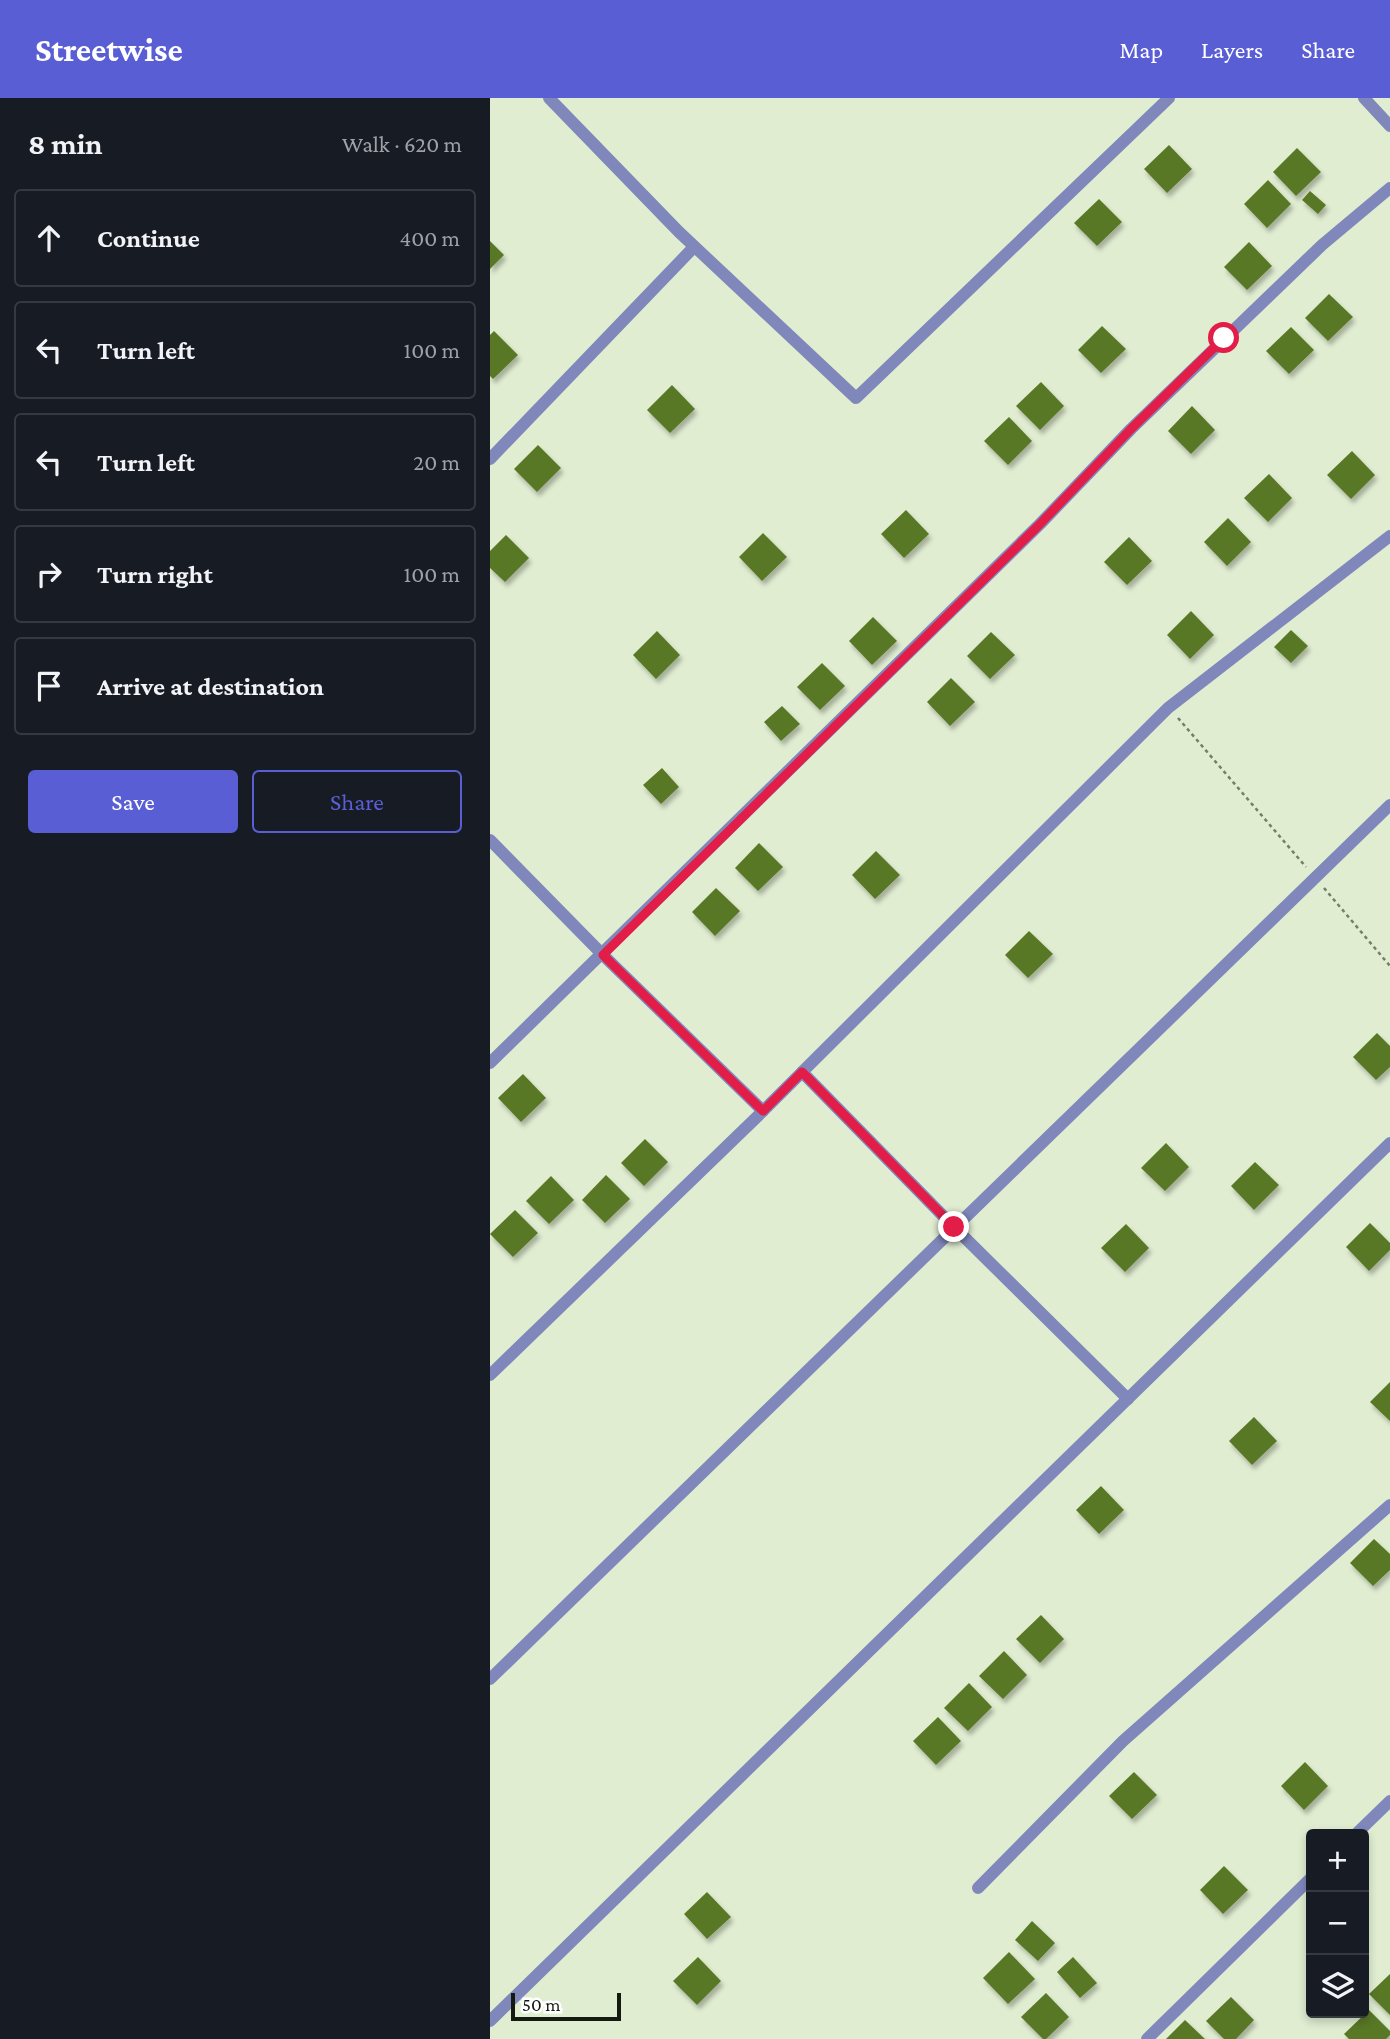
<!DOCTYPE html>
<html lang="en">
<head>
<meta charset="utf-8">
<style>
	:root { --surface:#171b24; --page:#242831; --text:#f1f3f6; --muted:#9ea1a6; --line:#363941; --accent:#5a5ed5 }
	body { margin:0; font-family:"Crimson Pro",serif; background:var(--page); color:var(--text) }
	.controls { position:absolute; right:21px; bottom:21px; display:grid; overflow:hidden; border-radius:7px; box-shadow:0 4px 10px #0003 }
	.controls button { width:63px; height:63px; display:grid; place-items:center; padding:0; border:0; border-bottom:2px solid var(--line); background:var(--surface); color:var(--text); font:35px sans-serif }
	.scale { position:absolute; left:21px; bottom:18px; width:110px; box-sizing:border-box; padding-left:7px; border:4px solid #151a10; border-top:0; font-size:19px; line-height:24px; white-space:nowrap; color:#151a10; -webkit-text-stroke:5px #fff; paint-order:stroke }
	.stop { position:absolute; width:21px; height:21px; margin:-16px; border:5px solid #e11d48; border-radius:50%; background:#fff }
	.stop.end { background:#e11d48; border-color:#fff; box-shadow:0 2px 7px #0008 }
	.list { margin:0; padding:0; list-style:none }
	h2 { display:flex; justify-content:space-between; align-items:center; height:91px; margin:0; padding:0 28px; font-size:30px }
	h2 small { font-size:23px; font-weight:400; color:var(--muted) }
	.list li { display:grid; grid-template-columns:46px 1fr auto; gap:21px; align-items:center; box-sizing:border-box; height:98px; margin:0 14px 14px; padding:0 14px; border:2px solid var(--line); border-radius:7px }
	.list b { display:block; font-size:26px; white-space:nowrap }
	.list em { font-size:23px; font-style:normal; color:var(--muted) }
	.actions { display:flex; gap:14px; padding:21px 28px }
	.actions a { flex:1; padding:16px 0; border:2px solid var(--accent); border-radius:7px; text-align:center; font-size:24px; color:var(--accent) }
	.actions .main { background:var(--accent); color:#fff }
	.icon { flex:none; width:38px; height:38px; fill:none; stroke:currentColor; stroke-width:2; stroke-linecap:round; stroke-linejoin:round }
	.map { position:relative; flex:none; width:900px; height:1941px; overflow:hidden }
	header { display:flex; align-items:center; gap:42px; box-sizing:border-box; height:98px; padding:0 35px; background:var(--accent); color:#fff }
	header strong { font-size:33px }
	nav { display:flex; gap:38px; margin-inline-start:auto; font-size:24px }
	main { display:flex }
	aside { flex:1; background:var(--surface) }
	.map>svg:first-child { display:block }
	.building { fill:#597827; filter:url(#shadow) }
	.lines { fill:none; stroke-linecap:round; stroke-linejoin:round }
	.path { stroke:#757e6b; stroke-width:2.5; stroke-dasharray:3.5 3.5; stroke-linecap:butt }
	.street { stroke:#7f87bb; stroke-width:12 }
	.route { stroke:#e11d48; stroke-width:9 }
</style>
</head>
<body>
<header>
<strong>Streetwise</strong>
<nav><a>Map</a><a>Layers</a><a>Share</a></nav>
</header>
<main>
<aside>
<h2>8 min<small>Walk · 620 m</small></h2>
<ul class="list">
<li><svg class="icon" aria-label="ahead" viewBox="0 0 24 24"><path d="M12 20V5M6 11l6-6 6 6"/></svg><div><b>Continue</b></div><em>400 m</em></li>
<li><svg class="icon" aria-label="left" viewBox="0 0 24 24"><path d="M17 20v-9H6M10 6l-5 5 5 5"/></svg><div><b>Turn left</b></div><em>100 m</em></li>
<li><svg class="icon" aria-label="left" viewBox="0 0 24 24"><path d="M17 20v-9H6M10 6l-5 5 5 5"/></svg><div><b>Turn left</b></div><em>20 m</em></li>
<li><svg class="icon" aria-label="right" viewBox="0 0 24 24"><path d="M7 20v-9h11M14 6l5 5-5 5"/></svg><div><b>Turn right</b></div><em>100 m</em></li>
<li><svg class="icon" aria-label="arrive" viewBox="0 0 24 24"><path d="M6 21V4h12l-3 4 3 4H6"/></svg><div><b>Arrive at destination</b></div></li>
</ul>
<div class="actions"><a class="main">Save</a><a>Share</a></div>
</aside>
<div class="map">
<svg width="900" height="1941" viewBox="0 0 900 1941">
	<defs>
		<filter id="shadow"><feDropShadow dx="2.5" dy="4.5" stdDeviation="2" flood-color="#0004"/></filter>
	</defs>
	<rect width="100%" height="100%" fill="#e0edd1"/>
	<!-- building -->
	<g class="building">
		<polygon points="679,47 702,71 677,95 654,71"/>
		<polygon points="807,50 831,74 806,98 783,74"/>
		<polygon points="778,82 801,106 777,130 754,106"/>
		<polygon points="820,93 836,107 828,116 812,102"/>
		<polygon points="609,101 632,124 607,148 584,125"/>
		<polygon points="0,143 14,157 0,171"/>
		<polygon points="759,144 782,168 757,192 734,169"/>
		<polygon points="839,196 863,219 838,243 815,220"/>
		<polygon points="612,228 636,251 611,275 588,252"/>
		<polygon points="801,229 824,252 799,276 776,253"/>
		<polygon points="4,233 28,257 3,281 0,278 0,237"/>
		<polygon points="551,284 574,308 550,332 526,308"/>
		<polygon points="182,287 205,311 180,335 157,312"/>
		<polygon points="702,308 725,332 701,356 678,333"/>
		<polygon points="519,319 542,343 518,367 494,343"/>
		<polygon points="48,347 71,370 47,394 24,371"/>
		<polygon points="862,353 885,377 861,401 837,377"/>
		<polygon points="779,376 802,400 778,424 754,400"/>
		<polygon points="416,412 439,436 414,460 391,436"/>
		<polygon points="738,420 761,444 737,468 714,444"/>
		<polygon points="273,435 297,459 272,483 249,459"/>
		<polygon points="16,437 39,460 15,484 0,470 0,453"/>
		<polygon points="639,439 662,463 637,487 614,464"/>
		<polygon points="701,513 724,537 700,561 677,537"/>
		<polygon points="383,519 407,543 382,567 359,543"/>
		<polygon points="801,532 818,548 801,565 784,549"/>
		<polygon points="167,533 190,557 166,581 143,557"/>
		<polygon points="501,534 525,557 500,581 477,558"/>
		<polygon points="332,565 355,588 330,612 307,589"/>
		<polygon points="461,580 485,604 460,628 437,604"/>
		<polygon points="292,608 310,626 291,643 274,624"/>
		<polygon points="172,670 189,689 171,706 153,687"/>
		<polygon points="269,745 293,769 268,793 245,770"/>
		<polygon points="386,753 410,777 385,801 362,777"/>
		<polygon points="226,790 250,813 225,838 202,814"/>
		<polygon points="539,833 563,856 538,880 515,857"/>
		<polygon points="887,935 900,948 900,969 886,982 863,959"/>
		<polygon points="33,976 56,1000 31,1024 8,1000"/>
		<polygon points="155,1041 178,1064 154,1088 131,1065"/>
		<polygon points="676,1045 699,1069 675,1093 651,1070"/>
		<polygon points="765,1064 789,1087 764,1112 741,1088"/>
		<polygon points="116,1077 140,1101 115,1125 92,1102"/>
		<polygon points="61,1078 84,1102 59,1126 36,1103"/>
		<polygon points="25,1112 48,1135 23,1159 0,1136"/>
		<polygon points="880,1125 900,1145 900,1152 879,1173 856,1149"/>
		<polygon points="636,1126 659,1150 635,1174 611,1150"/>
		<polygon points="900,1284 900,1323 880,1304"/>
		<polygon points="764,1319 787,1343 762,1367 739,1343"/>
		<polygon points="611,1388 634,1412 609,1436 586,1412"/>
		<polygon points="884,1441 900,1456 900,1472 883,1488 860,1465"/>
		<polygon points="551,1517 574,1541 550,1565 526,1541"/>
		<polygon points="514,1553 537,1577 513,1601 489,1578"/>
		<polygon points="479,1585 502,1609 478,1633 454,1610"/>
		<polygon points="448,1619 471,1643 446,1667 423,1643"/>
		<polygon points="815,1664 838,1688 814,1712 791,1688"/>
		<polygon points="644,1674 667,1697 642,1721 619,1698"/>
		<polygon points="734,1768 758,1792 733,1816 710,1792"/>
		<polygon points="217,1794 241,1819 217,1841 194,1816"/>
		<polygon points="542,1823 565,1845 548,1863 525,1842"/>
		<polygon points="519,1854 545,1881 518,1906 493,1880"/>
		<polygon points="208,1859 231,1883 207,1907 183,1883"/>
		<polygon points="583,1859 607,1885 590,1900 567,1874"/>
		<polygon points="900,1876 900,1917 879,1896"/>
		<polygon points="556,1895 579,1919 556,1941 553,1941 531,1919"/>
		<polygon points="741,1899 764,1922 746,1941 734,1941 716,1923"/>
		<polygon points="879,1912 900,1933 900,1937 896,1941 859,1941 854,1936"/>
		<polygon points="695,1922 715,1941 676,1941"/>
	</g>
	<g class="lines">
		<!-- path -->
		<g class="path">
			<polyline points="688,620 816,769"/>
			<polyline points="834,790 900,868"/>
		</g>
		<!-- street -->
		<g class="street">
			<polyline points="59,0 189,134 366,300 679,0"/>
			<polyline points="874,0 900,28"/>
			<polyline points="0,361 204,149"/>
			<polyline points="0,742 113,857 273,1013"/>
			<polyline points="0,965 550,426 641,331 832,147 900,90"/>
			<polyline points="312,974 464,1129 638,1301"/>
			<polyline points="0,1277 273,1013 678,610 900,438"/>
			<polyline points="0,1581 900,707"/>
			<polyline points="866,1736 900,1703"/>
			<polyline points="488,1790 633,1643 900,1407"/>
			<polyline points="0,1923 900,1045"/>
			<polyline points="657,1941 821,1780"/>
		</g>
	</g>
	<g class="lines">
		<!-- route -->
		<polyline class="route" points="464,1129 312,974 273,1013 113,857 550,426 641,331 734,240"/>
	</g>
</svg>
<div class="controls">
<button>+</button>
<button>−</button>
<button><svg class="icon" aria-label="layers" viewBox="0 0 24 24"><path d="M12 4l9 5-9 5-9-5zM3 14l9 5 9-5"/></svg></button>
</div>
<div class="scale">50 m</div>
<div class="stop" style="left:734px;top:240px"></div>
<div class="stop end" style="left:464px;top:1129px"></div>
</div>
</main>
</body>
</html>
